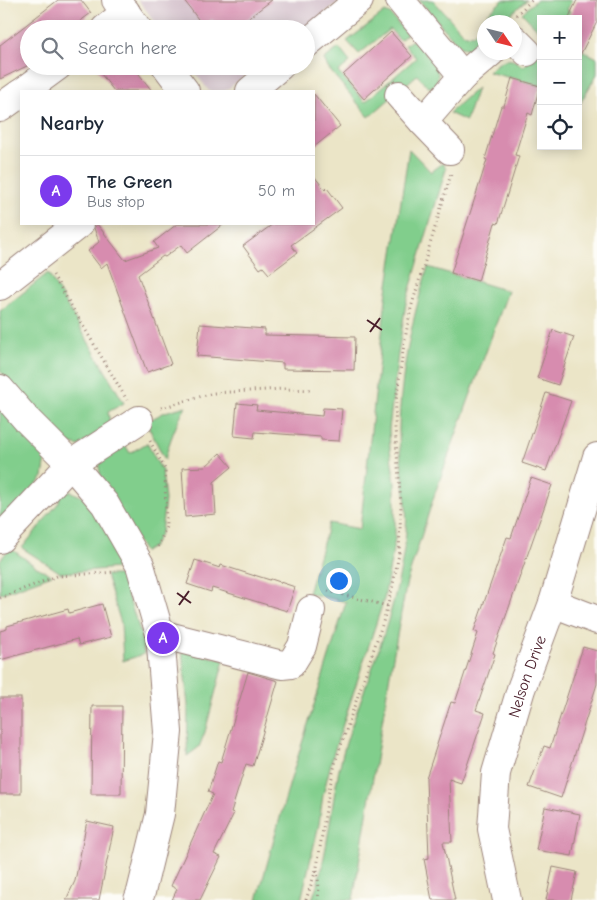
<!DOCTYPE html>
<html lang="en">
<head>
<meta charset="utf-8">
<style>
	:root { --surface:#fff; --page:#f2f2f3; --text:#1f2937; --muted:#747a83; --line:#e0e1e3; --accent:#7c3aed }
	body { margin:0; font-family:"Comic Neue",sans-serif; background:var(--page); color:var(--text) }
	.controls { position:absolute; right:15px; top:15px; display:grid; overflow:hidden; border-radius:0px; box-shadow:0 2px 12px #0003 }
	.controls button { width:45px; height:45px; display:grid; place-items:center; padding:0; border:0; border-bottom:1px solid var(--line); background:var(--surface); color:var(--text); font:25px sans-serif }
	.compass { position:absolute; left:477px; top:15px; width:45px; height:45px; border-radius:50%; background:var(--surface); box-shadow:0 2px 12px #0003; rotate:125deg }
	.you { position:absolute; left:338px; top:580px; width:18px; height:18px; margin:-12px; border:4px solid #fff; border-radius:50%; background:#1a73e8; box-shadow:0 0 0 8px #1a73e833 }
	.badge { display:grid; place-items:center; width:32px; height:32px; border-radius:50%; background:var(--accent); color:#fff; font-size:16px; font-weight:700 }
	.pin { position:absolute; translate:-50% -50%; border:2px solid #fff; box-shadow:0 1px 5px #0006 }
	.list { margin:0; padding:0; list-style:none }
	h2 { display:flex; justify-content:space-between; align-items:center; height:65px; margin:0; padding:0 20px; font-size:21px }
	h2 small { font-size:16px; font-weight:400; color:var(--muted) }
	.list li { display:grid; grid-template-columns:32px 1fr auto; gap:15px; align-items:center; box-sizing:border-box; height:70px; padding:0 20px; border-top:1px solid var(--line) }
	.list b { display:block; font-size:19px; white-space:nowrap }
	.list p { margin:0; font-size:16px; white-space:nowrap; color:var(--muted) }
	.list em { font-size:16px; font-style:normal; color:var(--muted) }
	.icon { flex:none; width:28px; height:28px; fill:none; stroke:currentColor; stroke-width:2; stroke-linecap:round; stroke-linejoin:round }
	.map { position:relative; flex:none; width:597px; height:900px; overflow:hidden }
	.search { position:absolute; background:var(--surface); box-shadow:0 2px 12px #0003; left:20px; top:20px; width:295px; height:55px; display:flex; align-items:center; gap:12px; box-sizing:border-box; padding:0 18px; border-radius:28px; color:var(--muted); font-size:19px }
	.panel { position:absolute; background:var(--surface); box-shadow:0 2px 12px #0003; left:20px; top:90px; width:295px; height:135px; border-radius:0px }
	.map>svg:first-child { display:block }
	.industrial { fill:#d1bdc9 }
	.green { fill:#81ce8c; stroke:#66765c }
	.building { fill:#d78caf }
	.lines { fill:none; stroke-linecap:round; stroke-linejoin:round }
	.minor-casing { stroke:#9a8279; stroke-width:30 }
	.path { stroke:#9a8279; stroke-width:3; stroke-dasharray:1 4; stroke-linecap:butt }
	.minor { stroke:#fff; stroke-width:28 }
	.ticks { fill:none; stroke:#4a1f2b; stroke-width:2 }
	.labels { text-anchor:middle; stroke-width:5; stroke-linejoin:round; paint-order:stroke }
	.street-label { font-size:16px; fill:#4a1f2b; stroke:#fdfcf7 }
</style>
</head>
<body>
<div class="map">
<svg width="597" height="900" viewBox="0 0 597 900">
	<rect width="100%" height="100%" fill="#fdfcf7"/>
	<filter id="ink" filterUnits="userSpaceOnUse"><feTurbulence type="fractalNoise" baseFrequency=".02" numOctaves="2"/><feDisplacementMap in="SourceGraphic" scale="10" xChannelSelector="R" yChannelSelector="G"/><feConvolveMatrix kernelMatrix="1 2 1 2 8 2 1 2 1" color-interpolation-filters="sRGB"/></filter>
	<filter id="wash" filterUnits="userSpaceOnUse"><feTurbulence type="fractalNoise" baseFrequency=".0096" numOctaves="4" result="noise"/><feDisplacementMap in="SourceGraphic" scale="20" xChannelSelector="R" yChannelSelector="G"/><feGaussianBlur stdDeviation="1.12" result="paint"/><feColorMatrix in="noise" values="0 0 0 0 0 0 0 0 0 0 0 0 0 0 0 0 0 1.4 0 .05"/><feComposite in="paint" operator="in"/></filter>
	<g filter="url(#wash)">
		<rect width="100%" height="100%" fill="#ebe5c7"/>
		<!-- industrial -->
		<g class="industrial">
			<polygon points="138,0 341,0 304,29 161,29"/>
			<polygon points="190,66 257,66 225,91 209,91"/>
		</g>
		<!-- green -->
		<g class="green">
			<polygon points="419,0 433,0 461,31 466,35 473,34 484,23 484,38 469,49 460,47"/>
			<polygon points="503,0 527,0 502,22 485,22 484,17"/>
			<polygon points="536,0 572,0 567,10 570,11 566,19 541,19 541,33 522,13"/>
			<polygon points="385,12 390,14 407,34 400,40 390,29 359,54 347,41"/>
			<path d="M412 40C423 52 450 72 432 87H428L417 75 369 117 328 68 324 59 339 48 350 62 338 72 365 102 416 58 405 45Z"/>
			<polygon points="578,48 597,58 597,74 578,107"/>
			<path d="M541 50V86L488 72C500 61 509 53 523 67Z"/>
			<polygon points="477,88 466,121 449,113 451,111"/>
			<polygon points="409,149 431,172 443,163 446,169 406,303 398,354 389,429 390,449 395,484 395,538 384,599 333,755 323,795 319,824 301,900 257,900 290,782 346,602 308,593 329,523 360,529 386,298"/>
			<path d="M428 267 508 291 435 493 407 581 390 674 353 900H312C330 853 330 801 343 753 349 731 358 709 365 688 384 637 401 586 406 532 409 498 399 464 399 430 400 376 412 318 428 267Z"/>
			<polygon points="48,273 124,403 108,412 110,423 79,446 64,442 0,371 0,311"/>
			<polygon points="0,403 46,458 43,477 0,528"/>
			<path d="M186 406C177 423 169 441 165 460L146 422 165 412Z"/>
			<polygon points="147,443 162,471 165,500 161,532 153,547 144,552 101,480 99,467 101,455 125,445 130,453"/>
			<polygon points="61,491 72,492 87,499 129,567 61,573 22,548 59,502"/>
			<polygon points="10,548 35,566 52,575 0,594 0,560"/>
			<polygon points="106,575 120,575 142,636 144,654 123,661 121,623"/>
			<polygon points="182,650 224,660 205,732 199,747 187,756 188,706"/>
		</g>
		<g id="blocks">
			<!-- building -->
			<g class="building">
				<polygon points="58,0 81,0 91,13 71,28 29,29 29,65 0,79 0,45"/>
				<polygon points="184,0 272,0 234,29 220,29 212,19 203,26"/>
				<polygon points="577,0 597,0 597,22 578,59 578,19 568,19"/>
				<polygon points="391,32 412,56 364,99 343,75"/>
				<polygon points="95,66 133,66 152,91 114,91"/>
				<polygon points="512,78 540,86 532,115 528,113 515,155 519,156 498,224 495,223 478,281 451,273 487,160 485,159 501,106 504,106"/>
				<polygon points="314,94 340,126 314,147"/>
				<polygon points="314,176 325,190 327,188 342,208 291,245 297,253 269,274 263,267 260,269 243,246 273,224 314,224"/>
				<polygon points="97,224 125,260 158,248 154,242 177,224 224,224 187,253 181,245 165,257 163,256 138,275 171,364 147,372 107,263 101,268 88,251 99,242 94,228"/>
				<polygon points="200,324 265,329 265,335 355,337 354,370 283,369 283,363 197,356"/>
				<polygon points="553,330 574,337 558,385 537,378"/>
				<polygon points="546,393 571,401 546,471 522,463"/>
				<polygon points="237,403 257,405 256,410 322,416 323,408 342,409 339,441 321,440 321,437 255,432 254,438 234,436"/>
				<polygon points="220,453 232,467 214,482 216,514 185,517 182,468 205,467"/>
				<polygon points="531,478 552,485 493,653 495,654 476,710 485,713 461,783 449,779 452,842 443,842 455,900 432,900 424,859 429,858 426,778 451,702 455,703 478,633 474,631 507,537 511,538"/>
				<polygon points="195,560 220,568 221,565 255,576 254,575 270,580 271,579 295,587 287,611 212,588 211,592 187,584"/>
				<polygon points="102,604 111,637 79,645 77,639 0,660 0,631 7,629 7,626 68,609 69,613"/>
				<polygon points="583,647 597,651 597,684 561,798 529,787 544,746 550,748"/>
				<polygon points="248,672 278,681 253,766 246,764 231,812 234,813 214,854 221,857 200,900 172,900 177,889 171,886 213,794 208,792 218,761 221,762"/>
				<rect x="0" y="698" width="21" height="96"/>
				<polygon points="92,706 122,706 121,794 91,794"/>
				<polygon points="545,807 580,814 572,856 536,850"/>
				<polygon points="87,821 114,827 99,900 66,900 75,881"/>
				<polygon points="553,867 577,872 571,900 546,900"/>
			</g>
		</g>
	</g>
	<g filter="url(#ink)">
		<use href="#blocks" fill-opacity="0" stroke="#9a8279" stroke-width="1"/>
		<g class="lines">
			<defs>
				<g id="minor">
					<polyline points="116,0 138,29"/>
					<polyline points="400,0 463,76 423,122 450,150"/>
					<polyline points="105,29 126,12"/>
					<polyline points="514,39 527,52"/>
					<polyline points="306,44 359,0"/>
					<polyline points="166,66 185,91"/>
					<polyline points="463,76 491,52"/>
					<polyline points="24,91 58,66"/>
					<polyline points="250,91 280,66"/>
					<polyline points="399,95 423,122"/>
					<polyline points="0,108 21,93"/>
					<polyline points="0,286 79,224"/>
					<polyline points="0,389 26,419 71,464 105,504 140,565 160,634 168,732 160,814 141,892 138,900"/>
					<polyline points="0,539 71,464 139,420"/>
					<polyline points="553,603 597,620"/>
					<polyline points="160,634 282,665 291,664 302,646 311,610"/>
					<path id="s1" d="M507 900 492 829 496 773 521 689 553 603 597 457"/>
				</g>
			</defs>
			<!-- minor casing -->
			<use href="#minor" class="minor-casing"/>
			<!-- path -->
			<g class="path">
				<polyline points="516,15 532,0"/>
				<polyline points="53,275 127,400"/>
				<polyline points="161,408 213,393 284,389 313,390"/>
				<polyline points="150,441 165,469 166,527 158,547"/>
				<polyline points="328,591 388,606"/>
				<polyline points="0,598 57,576 116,572"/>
				<polyline points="317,870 319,887 318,900"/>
				<polyline points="306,900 317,867 329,790 336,760 383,622 392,589 399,554 401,504 395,428 396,401 404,344 411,308 451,174"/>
			</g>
			<!-- minor -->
			<use href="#minor" class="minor"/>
		</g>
	</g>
	<!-- ticks -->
	<path class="ticks" d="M367 320 382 330M370 332 380 318M177 593 191 603M179 605 189 591"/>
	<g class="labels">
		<!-- street labels -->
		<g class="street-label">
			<text dy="6" stroke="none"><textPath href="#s1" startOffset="230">Nelson Drive</textPath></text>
		</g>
	</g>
</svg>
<div class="controls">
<button>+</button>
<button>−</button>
<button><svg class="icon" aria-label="locate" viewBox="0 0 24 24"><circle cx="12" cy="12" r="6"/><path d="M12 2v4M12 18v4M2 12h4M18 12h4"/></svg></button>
</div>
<svg class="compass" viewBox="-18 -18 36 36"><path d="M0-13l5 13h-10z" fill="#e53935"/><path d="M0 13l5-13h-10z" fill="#747a83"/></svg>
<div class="you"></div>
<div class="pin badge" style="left:163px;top:638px">A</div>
<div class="search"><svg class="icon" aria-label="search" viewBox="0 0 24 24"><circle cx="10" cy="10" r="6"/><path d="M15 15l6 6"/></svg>Search here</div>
<section class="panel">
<h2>Nearby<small></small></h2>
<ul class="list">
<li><span class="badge">A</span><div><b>The Green</b><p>Bus stop</p></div><em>50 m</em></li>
</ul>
</section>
</div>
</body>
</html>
